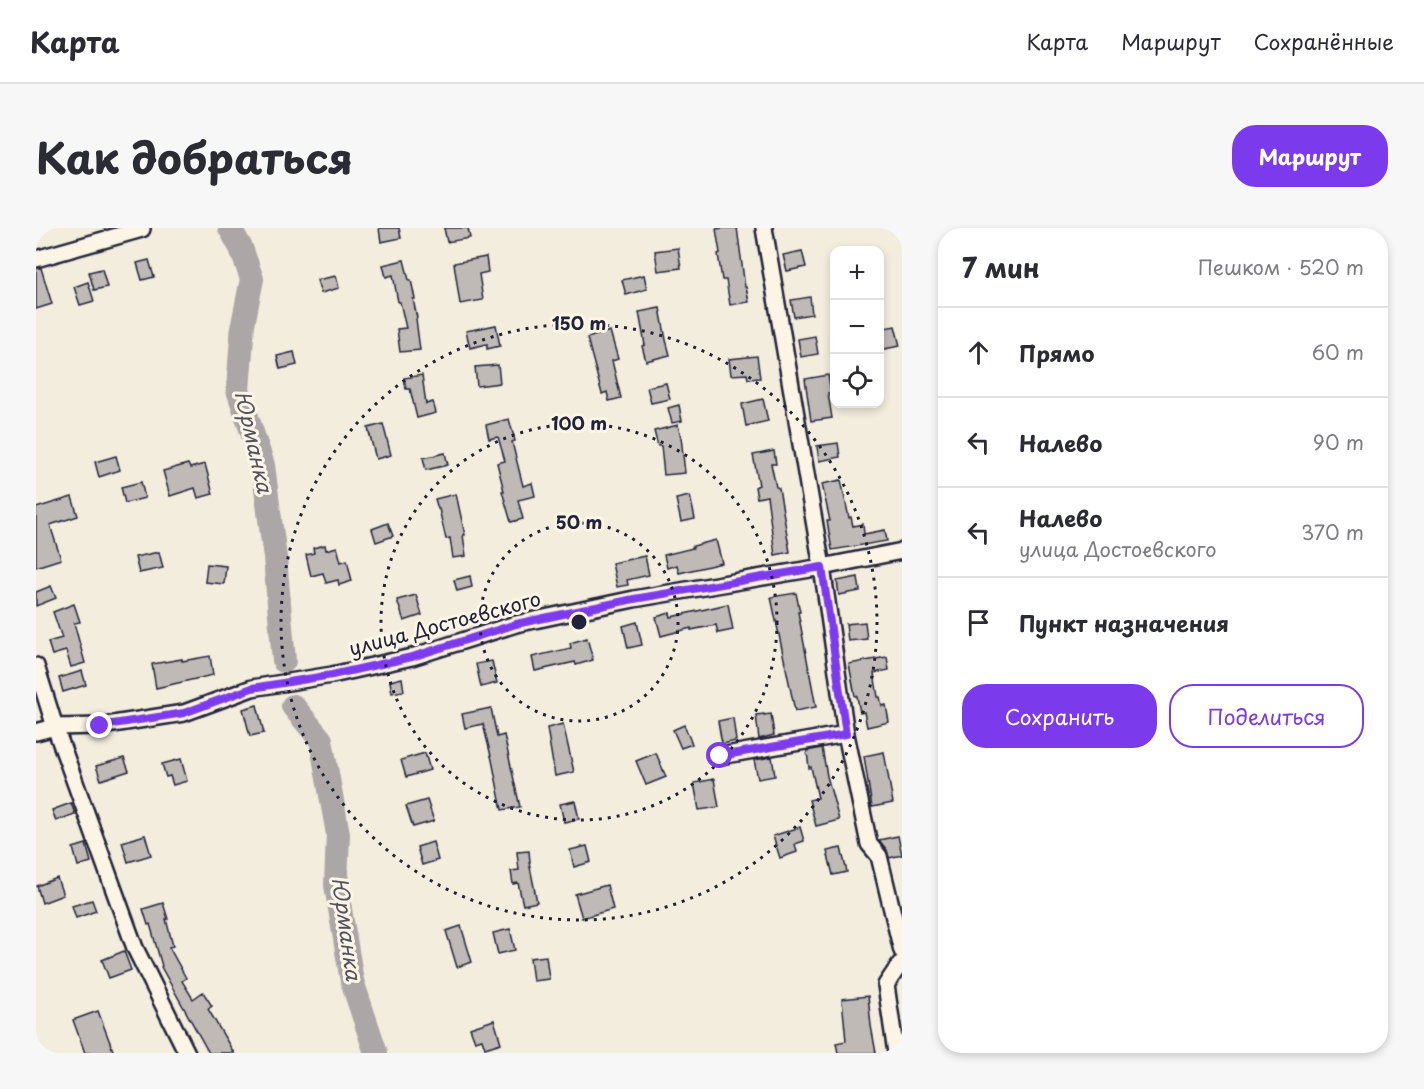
<!DOCTYPE html>
<html lang="ru">
<head>
<meta charset="utf-8">
<style>
	:root { --surface:#fff; --page:#f7f7f7; --text:#2b2b33; --muted:#7c7c81; --line:#e1e1e2; --accent:#7c3aed }
	body { margin:0; font-family:"Playpen Sans",sans-serif; background:var(--page); color:var(--text) }
	.controls { position:absolute; right:18px; top:18px; display:grid; overflow:hidden; border-radius:12px; box-shadow:0 3px 9px #0003 }
	.controls button { width:54px; height:54px; display:grid; place-items:center; padding:0; border:0; border-bottom:2px solid var(--line); background:var(--surface); color:var(--text); font:30px sans-serif }
	.stop { position:absolute; width:18px; height:18px; margin:-14px; border:4px solid #7c3aed; border-radius:50%; background:#fff }
	.stop.end { background:#7c3aed; border-color:#fff; box-shadow:0 2px 6px #0008 }
	.list { margin:0; padding:0; list-style:none }
	h2 { display:flex; justify-content:space-between; align-items:center; height:78px; margin:0; padding:0 24px; font-size:26px }
	h2 small { font-size:20px; font-weight:400; color:var(--muted) }
	.list li { display:grid; grid-template-columns:39px 1fr auto; gap:18px; align-items:center; box-sizing:border-box; height:90px; padding:0 24px; border-top:2px solid var(--line) }
	.list b { display:block; font-size:22px; white-space:nowrap }
	.list p { margin:0; font-size:20px; white-space:nowrap; color:var(--muted) }
	.list em { font-size:20px; font-style:normal; color:var(--muted) }
	.actions { display:flex; gap:12px; padding:18px 24px }
	.actions a { flex:1; padding:14px 0; border:2px solid var(--accent); border-radius:24px; text-align:center; font-size:21px; color:var(--accent) }
	.actions .main { background:var(--accent); color:#fff }
	.icon { flex:none; width:33px; height:33px; fill:none; stroke:currentColor; stroke-width:2; stroke-linecap:round; stroke-linejoin:round }
	.map { position:relative; flex:none; width:866px; height:825px; overflow:hidden; border-radius:24px }
	header { display:flex; align-items:center; gap:36px; box-sizing:border-box; height:84px; padding:0 30px; background:var(--surface); border-bottom:2px solid var(--line) }
	header strong { font-size:28px }
	nav { display:flex; gap:33px; margin-inline-start:auto; font-size:21px }
	.intro { display:flex; align-items:center; justify-content:space-between; box-sizing:border-box; height:144px; padding:0 36px }
	h1 { margin:0; font-size:42px }
	.button { padding:15px 27px; border-radius:24px; background:var(--accent); color:#fff; font-size:21px; font-weight:700 }
	main { display:flex; gap:36px; padding:0 36px }
	aside { flex:1; background:var(--surface); border-radius:24px; box-shadow:0 3px 9px #0003 }
	.map>svg:first-child { display:block }
	.lines { fill:none; stroke-linecap:round; stroke-linejoin:round }
	.river { stroke:#aca7a6; stroke-width:24 }
	.building { fill:#bfbab6; stroke:#22223b; stroke-width:1.5 }
	.street-casing { stroke:#22223b; stroke-width:20 }
	.street { stroke:#fcf5e5; stroke-width:15 }
	.route { stroke:#7c3aed; stroke-width:8 }
	.ring { fill:none; stroke:#22223b; stroke-width:3; stroke-dasharray:3 6 }
	.labels { text-anchor:middle; stroke-width:6; stroke-linejoin:round; paint-order:stroke }
	.street-label { font-size:20px; fill:#22223b; stroke:#fcf5e5 }
	.water-label { font-size:21px; font-style:italic; fill:#525160; stroke:#fcf5e5 }
	.centre { fill:#22223b; stroke:#fcf5e5; stroke-width:3 }
	.ring-label { font-size:18px; text-anchor:middle; font-weight:bold; fill:#22223b; stroke:#fcf5e5; stroke-width:6; stroke-linejoin:round; paint-order:stroke }
</style>
</head>
<body>
<header>
<strong>Карта</strong>
<nav><a>Карта</a><a>Маршрут</a><a>Сохранённые</a></nav>
</header>
<div class="intro"><h1>Как добраться</h1><a class="button">Маршрут</a></div>
<main>
<div class="map">
<svg width="866" height="825" viewBox="0 0 866 825">
	<rect width="100%" height="100%" fill="#f3edde"/>
	<filter id="ink" filterUnits="userSpaceOnUse"><feTurbulence type="fractalNoise" baseFrequency=".0167" numOctaves="2"/><feDisplacementMap in="SourceGraphic" scale="12" xChannelSelector="R" yChannelSelector="G"/><feConvolveMatrix kernelMatrix="1 2 1 2 8 2 1 2 1" color-interpolation-filters="sRGB"/></filter>
	<g filter="url(#ink)">
		<g class="lines">
			<!-- river -->
			<g class="river">
				<polyline points="194,0 205,20 216,51 207,96 202,162 227,237 239,330 248,433"/>
				<polyline points="257,478 285,512 302,606 300,657 316,753 340,825"/>
			</g>
		</g>
		<!-- building -->
		<g class="building">
			<polygon points="343,0 363,0 365,10 345,14"/>
			<polygon points="408,0 432,0 434,10 411,14"/>
			<polygon points="687,0 701,0 709,59 710,59 713,74 694,77 690,52 686,52 682,26 684,25 680,1"/>
			<polygon points="642,20 645,40 622,43 619,23"/>
			<polygon points="766,23 770,39 751,43 747,27"/>
			<polygon points="450,29 452,44 443,46 447,72 424,76 418,35"/>
			<polygon points="113,32 118,49 106,52 101,35"/>
			<polygon points="368,32 373,52 375,52 379,71 377,71 381,90 380,91 384,122 364,124 361,101 370,100 364,74 362,74 357,47 350,49 347,37"/>
			<polygon points="0,40 5,40 16,76 0,81"/>
			<polygon points="66,41 71,59 58,62 53,44"/>
			<polygon points="608,47 611,61 590,67 586,52"/>
			<polygon points="300,48 303,60 285,65 281,52"/>
			<polygon points="52,54 58,73 44,77 38,59"/>
			<polygon points="774,69 776,86 758,89 755,72"/>
			<polygon points="624,80 630,112 634,127 610,133 606,118 609,117 603,84"/>
			<polygon points="460,97 464,118 451,121 451,116 434,120 430,103"/>
			<polygon points="859,98 864,118 843,122 843,101"/>
			<polygon points="574,103 582,131 576,133 585,170 573,173 571,164 566,166 551,110"/>
			<polygon points="779,108 782,126 765,129 762,111"/>
			<polygon points="258,124 261,137 244,141 241,128"/>
			<polygon points="721,128 724,150 712,151 711,146 695,147 693,131"/>
			<polygon points="462,137 464,155 441,158 439,139"/>
			<polygon points="386,147 390,176 397,174 400,185 381,190 374,161 370,161 368,150"/>
			<polygon points="792,147 795,164 792,165 796,190 775,193 769,151"/>
			<polygon points="630,155 634,171 615,175 611,159"/>
			<polygon points="727,171 732,193 710,198 706,176"/>
			<polygon points="643,177 646,193 636,195 632,180"/>
			<polygon points="473,191 479,213 476,214 487,258 496,255 499,268 482,272 487,291 475,294 466,263 468,263 461,235 469,233 462,209 453,211 450,197"/>
			<polygon points="347,196 355,227 340,231 332,200"/>
			<polygon points="642,197 645,209 649,245 628,247 625,218 622,218 618,203"/>
			<polygon points="802,215 804,229 783,233 781,218"/>
			<polygon points="738,223 740,236 735,236 740,259 743,260 754,324 739,327 731,268 721,270 719,259 723,257 717,227"/>
			<polygon points="409,225 412,237 390,242 387,230"/>
			<polygon points="80,228 84,242 63,249 59,234"/>
			<polygon points="152,236 154,240 169,236 177,266 162,270 159,260 134,268 127,243"/>
			<polygon points="805,252 813,290 815,289 817,298 827,296 828,306 849,302 851,313 796,322 791,293 794,293 786,256"/>
			<polygon points="105,254 109,270 89,275 85,259"/>
			<polygon points="420,266 429,307 427,307 430,328 417,330 414,310 410,311 403,281 402,281 399,271"/>
			<polygon points="654,268 659,291 645,294 640,271"/>
			<polygon points="36,269 42,288 14,297 25,331 0,339 0,280"/>
			<polygon points="352,295 357,308 340,314 336,301"/>
			<polygon points="680,312 686,335 643,345 641,337 631,340 628,327 657,320 657,318"/>
			<polygon points="289,317 290,322 301,319 305,334 311,332 316,353 303,357 302,352 290,355 287,345 275,348 270,327 278,325 277,320"/>
			<polygon points="123,324 127,340 103,345 99,329"/>
			<polygon points="609,328 613,347 591,352 592,357 581,359 576,335"/>
			<polygon points="171,336 190,338 188,356 169,354"/>
			<polygon points="434,348 436,359 421,363 418,352"/>
			<polygon points="822,349 824,363 803,367 801,353"/>
			<polygon points="15,358 20,370 0,378 0,364"/>
			<polygon points="760,365 764,384 762,384 780,479 759,483 735,369"/>
			<polygon points="380,367 386,387 368,393 361,372"/>
			<polygon points="38,376 44,394 38,395 49,435 35,439 30,423 16,427 12,414 26,410 17,384"/>
			<polygon points="692,376 697,402 682,405 680,397 655,402 655,400 625,408 620,389 634,385 635,389"/>
			<polygon points="601,394 606,417 592,420 587,398"/>
			<polygon points="829,394 831,411 812,413 810,396"/>
			<polygon points="551,410 557,432 540,437 539,434 499,443 496,429 535,420 534,415"/>
			<polygon points="174,428 177,447 120,460 116,436 146,431 146,433"/>
			<polygon points="851,429 853,442 838,445 842,469 844,469 846,478 850,477 853,494 831,499 828,484 824,485 821,468 819,468 813,436"/>
			<polygon points="456,433 461,455 445,459 440,436"/>
			<polygon points="46,443 50,457 27,464 23,450"/>
			<polygon points="366,450 368,463 356,465 354,453"/>
			<polygon points="221,477 228,505 214,508 207,481"/>
			<polygon points="455,480 461,509 468,507 484,579 466,582 456,532 447,496 429,500 426,486"/>
			<polygon points="728,486 728,487 735,486 738,507 723,511 720,487"/>
			<polygon points="697,490 700,513 686,516 682,493"/>
			<polygon points="527,496 538,544 519,548 511,500"/>
			<polygon points="648,497 656,516 645,520 637,502"/>
			<polygon points="786,520 791,548 803,592 780,598 773,572 782,570 775,539 773,540 771,523"/>
			<polygon points="848,524 857,575 836,579 828,528"/>
			<polygon points="389,525 394,542 370,549 365,532"/>
			<polygon points="620,525 630,549 610,557 600,533"/>
			<polygon points="736,529 739,548 722,551 718,532"/>
			<polygon points="88,530 93,543 65,552 60,538"/>
			<polygon points="145,531 151,553 137,557 134,548 130,549 126,536"/>
			<polygon points="678,551 683,579 663,582 658,555"/>
			<polygon points="391,572 398,593 377,599 370,578"/>
			<polygon points="539,573 543,591 528,594 524,576"/>
			<polygon points="35,575 39,586 20,593 16,582"/>
			<polygon points="764,599 768,613 759,616 761,624 744,630 737,608"/>
			<polygon points="109,607 115,627 92,634 86,614"/>
			<polygon points="862,608 866,627 853,630 851,622 843,612"/>
			<polygon points="397,614 402,632 386,637 381,619"/>
			<polygon points="50,616 55,634 42,638 37,620"/>
			<polygon points="551,618 555,634 538,639 534,622"/>
			<polygon points="805,620 811,644 797,647 791,623"/>
			<polygon points="493,623 494,634 493,634 501,674 487,677 482,655 477,656 475,643 483,642 481,624"/>
			<polygon points="21,650 27,667 6,675 1,658"/>
			<polygon points="571,657 577,681 546,690 539,666"/>
			<polygon points="56,672 60,683 40,690 36,678"/>
			<polygon points="127,675 132,691 130,691 137,718 133,719 150,750 146,753 157,771 167,764 176,778 172,781 198,825 173,825 125,739 126,738 114,696 112,697 107,681"/>
			<polygon points="425,698 436,734 421,739 410,703"/>
			<polygon points="474,701 479,722 462,726 457,705"/>
			<polygon points="88,723 95,742 73,750 66,732"/>
			<polygon points="510,728 513,751 497,753 494,730"/>
			<polygon points="832,768 835,798 840,825 802,825 800,815 810,813 806,771"/>
			<polygon points="62,783 78,825 49,825 37,792"/>
			<polygon points="458,792 465,815 449,820 446,811 439,813 434,800"/>
		</g>
		<g class="lines">
			<defs>
				<g id="street">
					<polyline points="728,0 786,339 810,506 833,616 843,628 866,723"/>
					<polyline points="0,31 106,1"/>
					<polyline points="0,438 19,499 99,720 151,825"/>
					<polyline points="0,504 19,499 64,498 148,485 216,460 296,447 376,429 480,396 598,371 786,339 866,323"/>
					<polyline points="684,528 810,506"/>
					<polyline points="860,825 850,757 864,736 866,735"/>
				</g>
			</defs>
			<!-- street casing -->
			<use href="#street" class="street-casing"/>
			<!-- street -->
			<use href="#street" class="street"/>
		</g>
	</g>
	<g class="lines" filter="url(#ink)">
		<!-- route -->
		<polyline class="route" points="64,498 148,485 216,460 296,447 376,429 480,396 598,371 786,339 810,506 684,528"/>
	</g>
	<!-- distance rings -->
	<g class="ring">
		<circle cx="543" cy="394" r="99"/>
		<circle cx="543" cy="394" r="198"/>
		<circle cx="543" cy="394" r="298"/>
	</g>
	<g class="labels">
		<!-- street labels -->
		<g class="street-label">
			<text transform="translate(409 396) rotate(-15)" y="7">улица Достоевского</text>
		</g>
		<!-- water labels -->
		<g class="water-label">
			<text transform="translate(217 214) rotate(77)" y="7">Юрманка</text>
			<text transform="translate(310 701) rotate(82)" y="7">Юрманка</text>
		</g>
	</g>
	<circle cx="543" cy="394" r="9" class="centre"/>
	<g class="ring-label">
		<text x="543" y="102">150 m</text>
		<text x="543" y="202">100 m</text>
		<text x="543" y="301">50 m</text>
	</g>
</svg>
<div class="controls">
<button>+</button>
<button>−</button>
<button><svg class="icon" aria-label="locate" viewBox="0 0 24 24"><circle cx="12" cy="12" r="6"/><path d="M12 2v4M12 18v4M2 12h4M18 12h4"/></svg></button>
</div>
<div class="stop" style="left:684px;top:528px"></div>
<div class="stop end" style="left:64px;top:498px"></div>
</div>
<aside>
<h2>7 мин<small>Пешком · 520 m</small></h2>
<ul class="list">
<li><svg class="icon" aria-label="ahead" viewBox="0 0 24 24"><path d="M12 20V5M6 11l6-6 6 6"/></svg><div><b>Прямо</b></div><em>60 m</em></li>
<li><svg class="icon" aria-label="left" viewBox="0 0 24 24"><path d="M17 20v-9H6M10 6l-5 5 5 5"/></svg><div><b>Налево</b></div><em>90 m</em></li>
<li><svg class="icon" aria-label="left" viewBox="0 0 24 24"><path d="M17 20v-9H6M10 6l-5 5 5 5"/></svg><div><b>Налево</b><p>улица Достоевского</p></div><em>370 m</em></li>
<li><svg class="icon" aria-label="arrive" viewBox="0 0 24 24"><path d="M6 21V4h12l-3 4 3 4H6"/></svg><div><b>Пункт назначения</b></div></li>
</ul>
<div class="actions"><a class="main">Сохранить</a><a>Поделиться</a></div>
</aside>
</main>
</body>
</html>
